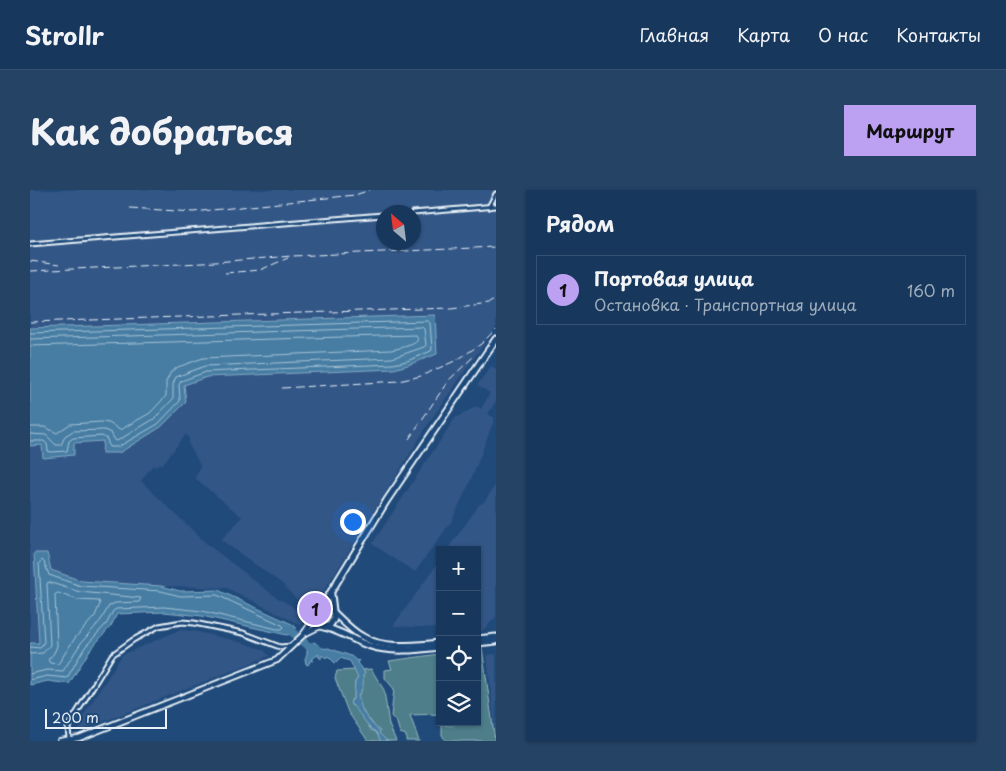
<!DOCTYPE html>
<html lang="ru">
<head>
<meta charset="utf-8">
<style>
	:root { --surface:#17385c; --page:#244365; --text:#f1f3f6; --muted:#9eacbb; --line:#365272; --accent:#bca0f2 }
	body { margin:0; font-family:"Playpen Sans",sans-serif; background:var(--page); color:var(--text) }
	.controls { position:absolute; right:15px; bottom:15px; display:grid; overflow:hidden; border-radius:0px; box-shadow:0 1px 4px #0004 }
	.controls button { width:45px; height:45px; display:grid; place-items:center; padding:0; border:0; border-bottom:1px solid var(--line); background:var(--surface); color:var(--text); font:25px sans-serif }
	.compass { position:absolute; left:346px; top:15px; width:45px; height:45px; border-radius:50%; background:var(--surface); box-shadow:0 1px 4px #0004; rotate:332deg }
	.scale { position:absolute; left:15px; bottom:12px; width:122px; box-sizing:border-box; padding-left:5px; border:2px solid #e8f1f8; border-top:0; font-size:14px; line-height:18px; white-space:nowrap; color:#e8f1f8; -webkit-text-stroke:4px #1f4a7a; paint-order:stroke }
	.you { position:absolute; left:322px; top:331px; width:18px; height:18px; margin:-12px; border:4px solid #fff; border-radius:50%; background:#1a73e8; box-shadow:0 0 0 8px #1a73e833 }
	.badge { display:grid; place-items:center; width:32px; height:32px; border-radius:50%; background:var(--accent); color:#111; font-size:16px; font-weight:700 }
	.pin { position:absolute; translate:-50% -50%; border:2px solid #fff; box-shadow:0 1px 5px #0006 }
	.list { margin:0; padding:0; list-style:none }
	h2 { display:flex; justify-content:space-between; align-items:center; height:65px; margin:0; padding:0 20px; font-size:21px }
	h2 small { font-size:16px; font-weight:400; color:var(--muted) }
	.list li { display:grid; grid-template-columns:32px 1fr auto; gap:15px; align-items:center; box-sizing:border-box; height:70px; margin:0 10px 10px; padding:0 10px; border:1px solid var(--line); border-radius:0px }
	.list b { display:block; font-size:19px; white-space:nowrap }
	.list p { margin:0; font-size:16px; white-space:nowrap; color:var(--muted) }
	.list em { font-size:16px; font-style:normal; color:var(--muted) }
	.icon { flex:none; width:28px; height:28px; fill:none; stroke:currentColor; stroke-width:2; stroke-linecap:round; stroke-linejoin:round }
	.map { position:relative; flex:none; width:466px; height:551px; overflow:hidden; border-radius:0px }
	header { display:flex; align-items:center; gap:30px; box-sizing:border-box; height:70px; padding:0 25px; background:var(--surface); border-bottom:1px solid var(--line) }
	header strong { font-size:24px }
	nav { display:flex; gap:28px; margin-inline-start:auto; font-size:18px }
	.intro { display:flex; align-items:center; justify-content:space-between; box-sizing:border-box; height:120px; padding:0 30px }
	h1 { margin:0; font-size:35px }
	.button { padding:12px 22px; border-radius:0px; background:var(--accent); color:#111; font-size:18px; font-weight:700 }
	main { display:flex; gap:30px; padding:0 30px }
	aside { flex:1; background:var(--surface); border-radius:0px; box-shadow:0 1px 4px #0004 }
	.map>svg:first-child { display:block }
	.built { fill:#335686; fill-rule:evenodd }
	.green { fill:#4e7e89; stroke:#9bb8c0 }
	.water { fill:#467da3; stroke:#87abc5 }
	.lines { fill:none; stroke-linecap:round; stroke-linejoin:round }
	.shore { stroke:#a7c3d6; stroke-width:1 }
	.river { stroke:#467da3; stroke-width:8 }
	.minor-casing { stroke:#e8f1f8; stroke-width:7 }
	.tertiary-casing { stroke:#e8f1f8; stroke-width:8 }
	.secondary-casing { stroke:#e8f1f8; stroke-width:9 }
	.minor { stroke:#1f4a7a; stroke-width:3 }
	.tertiary { stroke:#1f4a7a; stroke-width:4.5 }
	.secondary { stroke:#1f4a7a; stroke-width:5 }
	.rail { stroke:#e8f1f8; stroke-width:1; stroke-dasharray:8 4; stroke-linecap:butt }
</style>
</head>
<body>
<header>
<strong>Strollr</strong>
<nav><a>Главная</a><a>Карта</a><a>О нас</a><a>Контакты</a></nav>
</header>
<div class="intro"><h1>Как добраться</h1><a class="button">Маршрут</a></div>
<main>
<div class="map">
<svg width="466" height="551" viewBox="0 0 466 551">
	<rect width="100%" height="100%" fill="#1f4a7a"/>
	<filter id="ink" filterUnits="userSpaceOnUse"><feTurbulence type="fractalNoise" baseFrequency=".02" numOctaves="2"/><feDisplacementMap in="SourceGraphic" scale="10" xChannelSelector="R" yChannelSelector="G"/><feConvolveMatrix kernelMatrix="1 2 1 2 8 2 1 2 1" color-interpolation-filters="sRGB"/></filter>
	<g filter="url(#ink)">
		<!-- built -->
		<g class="built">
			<path d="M0 0H466V137L403 227 280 423 251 393 191 350 212 327 165 288 170 278V275L158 253 159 249 156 244 132 275 130 273 125 277 123 275 111 291 177 354 246 407 262 416 275 429 270 436 267 433 197 398 103 395 52 391 21 380 4 363 9 453H0V256L13 255V267L43 265V253L73 251 131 237 156 212 154 195 177 187 364 179 378 175 407 164 404 125 0 138ZM353 22H383V52H353Z"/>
			<polygon points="461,176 466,179 466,211 458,224 465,228 441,290 421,332 385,382 342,354 425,228 447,216 451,219 460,203 447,195"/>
			<polygon points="466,294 466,427 451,442 447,442 447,360 417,360 449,315 454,312"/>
			<polygon points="410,370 410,438 363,436"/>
			<polygon points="149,440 164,441 210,452 234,460 239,466 50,541 48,534 92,465"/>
			<polygon points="466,464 466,546 457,465"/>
		</g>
		<!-- green -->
		<g class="green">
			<polygon points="452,457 465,551 416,551 412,545 412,535 422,536 427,532 447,532 447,458"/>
			<polygon points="410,464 410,524 380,525 389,551 376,551 376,545 370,543 367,533 361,526 364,499 355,488 355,480 362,479 359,471"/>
			<polygon points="341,479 354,500 359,535 366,551 355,551 340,530 338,530 330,516 328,506 331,502 333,485 335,483 333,480"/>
			<polygon points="325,480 328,488 325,492 324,507 321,510 321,515 328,519 341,540 346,542 351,551 338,551 318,522 305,488 307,481"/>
		</g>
		<!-- water -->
		<g class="water">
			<polygon points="405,125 407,164 378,175 364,179 177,187 154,195 156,212 131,237 89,263 72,263 73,251 44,253 44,265 13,268 12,255 0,256 0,138"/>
			<polygon points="4,363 17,363 21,380 52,391 131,396 150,401 188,400 264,435 266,439 263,443 257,445 172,426 134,422 87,424 81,436 60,460 39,494 18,491 0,495 0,453 9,453"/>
			<path d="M284 452C289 455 292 460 298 458L321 466 327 471 329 470 327 473 335 483 333 486C334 493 333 500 328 505 329 508 330 514 331 516 333 524 342 535 350 541L349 543 357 551H351L346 542C336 536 330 522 320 513L324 507 325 492 328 488 320 471 310 468 305 473 298 466 296 468 294 466H291V469L288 466 289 464 283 468V472L281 470 278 475 276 474 275 469 277 464V457Z"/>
		</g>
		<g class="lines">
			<!-- shore -->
			<g class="shore">
				<polyline points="0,143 398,131 400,133 402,159 401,161 377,171 363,174 176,182 151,191 149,195 150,211 128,234 88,257 79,257 77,249 72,246 43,248 39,251 37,261 21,262 18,261 17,254 14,251 0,251"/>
				<polyline points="0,149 392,137 394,139 396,155 394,157 362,168 175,176 146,187 143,194 143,209 124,229 87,251 85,250 81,243 74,240 43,241 35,246 31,255 26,255 16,245 0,244"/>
				<path d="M0 156 385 145 387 146C387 148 388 149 387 151 385 155 366 159 361 160L173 168 148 177 141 182 136 192V206L120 223 90 240 79 233 71 232 40 234 27 243 15 237H0"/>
				<polygon points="28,403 48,410 69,411 70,414 65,426 45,448 28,474 20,473 18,470 24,463 27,456 25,405"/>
				<polyline points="0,457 10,458 14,452 9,373 12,370 14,372 19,385 51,396 131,401 150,406 187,405 252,435 254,437 252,439 247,439 172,421 134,417 86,419 83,421 77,433 55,457 37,488 17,486 0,490"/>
				<polyline points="0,464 13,463 20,455 17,394 18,392 50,402 111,408 109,412 85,413 79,416 71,430 51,453 33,481 17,480 0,484"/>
			</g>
			<!-- river -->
			<g class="river">
				<polyline points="263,443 267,446"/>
				<polyline points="273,451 277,455 288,459"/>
			</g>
			<defs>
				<g id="minor">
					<polyline points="459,17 466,4"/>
					<polyline points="383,23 466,16"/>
					<polyline points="0,54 353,25"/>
					<polyline points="39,549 38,537 82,465 103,450 129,436 152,432 164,433 213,443 250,457 262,456"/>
				</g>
				<g id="tertiary">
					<polyline points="276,443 290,436"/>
					<polyline points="30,551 49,548 247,470 273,445 285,428"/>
				</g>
				<g id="secondary">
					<path d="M290 419H300C310 428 320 440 333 447 355 460 385 455 410 453"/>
					<polyline points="294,437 300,435 304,429 301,404"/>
					<polyline points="447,449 466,447"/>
					<polyline points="447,453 466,451"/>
					<path d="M410 457C386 460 360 463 337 455 321 449 307 439 290 436L285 428 357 310 466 149"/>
				</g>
			</defs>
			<!-- minor casing -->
			<use href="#minor" class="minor-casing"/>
			<!-- tertiary casing -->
			<use href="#tertiary" class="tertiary-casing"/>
			<!-- secondary casing -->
			<use href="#secondary" class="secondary-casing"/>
			<!-- minor -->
			<use href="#minor" class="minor"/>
			<!-- tertiary -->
			<use href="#tertiary" class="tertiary"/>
			<!-- secondary -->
			<use href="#secondary" class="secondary"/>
			<!-- rail -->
			<g class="rail">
				<polyline points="100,18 163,22 325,5 340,0"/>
				<polyline points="0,71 29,75"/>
				<polyline points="0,81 172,73 262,66 466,57"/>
				<polyline points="195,83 230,80 258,68"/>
				<polyline points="0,132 421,118 459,113 466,109"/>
				<polyline points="252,198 369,191 391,186 427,170 451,154 466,139"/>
				<polyline points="379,249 418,191 444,166"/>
			</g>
		</g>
	</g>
</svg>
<div class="controls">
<button>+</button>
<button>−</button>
<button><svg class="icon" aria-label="locate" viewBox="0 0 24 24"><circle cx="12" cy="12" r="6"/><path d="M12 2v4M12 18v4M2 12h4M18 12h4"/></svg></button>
<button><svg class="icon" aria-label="layers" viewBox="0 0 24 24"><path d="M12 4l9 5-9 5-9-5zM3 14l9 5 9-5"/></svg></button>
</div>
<svg class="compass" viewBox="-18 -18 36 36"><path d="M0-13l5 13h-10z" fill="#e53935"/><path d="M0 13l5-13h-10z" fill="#9eacbb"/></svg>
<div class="scale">200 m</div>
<div class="you"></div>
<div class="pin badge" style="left:285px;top:419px">1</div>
</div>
<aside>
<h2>Рядом<small></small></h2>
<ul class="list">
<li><span class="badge">1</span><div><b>Портовая улица</b><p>Остановка · Транспортная улица</p></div><em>160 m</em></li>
</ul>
</aside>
</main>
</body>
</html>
